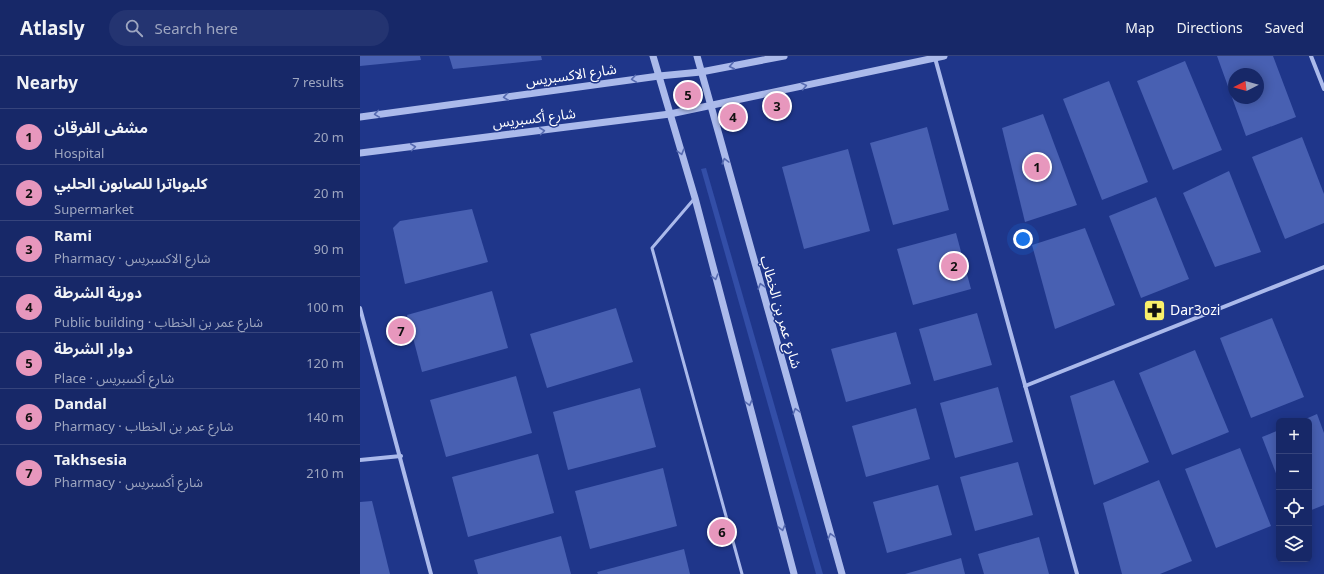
<!DOCTYPE html>
<html lang="en">
<head>
<meta charset="utf-8">
<style>
	:root { --surface:#172868; --page:#243471; --text:#f1f3f6; --muted:#9ea6c0; --line:#36447c; --accent:#e797bd }
	body { margin:0; font-family:"Noto Sans","Noto Sans Arabic",sans-serif; background:var(--page); color:var(--text) }
	.controls { position:absolute; right:12px; bottom:12px; display:grid; overflow:hidden; border-radius:6px; box-shadow:0 2px 10px #0003 }
	.controls button { width:36px; height:36px; display:grid; place-items:center; padding:0; border:0; border-bottom:1px solid var(--line); background:var(--surface); color:var(--text); font:20px sans-serif }
	.compass { position:absolute; left:868px; top:12px; width:36px; height:36px; border-radius:50%; background:var(--surface); box-shadow:0 2px 10px #0003; rotate:264deg }
	.you { position:absolute; left:663px; top:183px; width:14px; height:14px; margin:-10px; border:3px solid #fff; border-radius:50%; background:#1a73e8; box-shadow:0 0 0 6px #1a73e833 }
	.badge { display:grid; place-items:center; width:26px; height:26px; border-radius:50%; background:var(--accent); color:#111; font-size:13px; font-weight:700 }
	.pin { position:absolute; translate:-50% -50%; border:2px solid #fff; box-shadow:0 1px 4px #0006 }
	.list { margin:0; padding:0; list-style:none }
	h2 { display:flex; justify-content:space-between; align-items:center; height:52px; margin:0; padding:0 16px; font-size:17px }
	h2 small { font-size:13px; font-weight:400; color:var(--muted) }
	.list li { display:grid; grid-template-columns:26px 1fr auto; gap:12px; align-items:center; box-sizing:border-box; height:56px; padding:0 16px; border-top:1px solid var(--line) }
	.list b { display:block; font-size:15px; white-space:nowrap }
	.list p { margin:0; font-size:13px; white-space:nowrap; color:var(--muted) }
	.list em { font-size:13px; font-style:normal; color:var(--muted) }
	.icon { flex:none; width:22px; height:22px; fill:none; stroke:currentColor; stroke-width:2; stroke-linecap:round; stroke-linejoin:round }
	.map { position:relative; flex:none; width:964px; height:518px; overflow:hidden }
	header { display:flex; align-items:center; gap:24px; box-sizing:border-box; height:56px; padding:0 20px; background:var(--surface); border-bottom:1px solid var(--line) }
	header strong { font-size:19px }
	nav { display:flex; gap:22px; margin-inline-start:auto; font-size:14px }
	.search { width:280px; height:36px; background:var(--page); display:flex; align-items:center; gap:10px; box-sizing:border-box; padding:0 14px; border-radius:22px; color:var(--muted); font-size:15px }
	main { display:flex }
	aside { flex:1; background:var(--surface) }
	.map>svg:first-child { display:block }
	.green { fill:#334ea7 }
	.building { fill:#4860b2; fill-rule:evenodd }
	.lines { fill:none; stroke-linecap:round; stroke-linejoin:round }
	.service { stroke:#abbaeb; stroke-width:3 }
	.minor { stroke:#abbaeb; stroke-width:4 }
	.tertiary { stroke:#abbaeb; stroke-width:7 }
	.oneway { stroke:#576bb1 }
	.labels { text-anchor:middle; stroke-width:3; stroke-linejoin:round; paint-order:stroke }
	.street-label { font-size:14px; fill:#fff; stroke:#1f368a }
	.poi-label { font-size:14px; fill:#fff; stroke:#1f368a; text-anchor:start }
</style>
</head>
<body>
<header>
<strong>Atlasly</strong>
<div class="search"><svg class="icon" aria-label="search" viewBox="0 0 24 24"><circle cx="10" cy="10" r="6"/><path d="M15 15l6 6"/></svg>Search here</div>
<nav><a>Map</a><a>Directions</a><a>Saved</a></nav>
</header>
<main>
<aside>
<h2>Nearby<small>7 results</small></h2>
<ul class="list">
<li><span class="badge">1</span><div><b>مشفى الفرقان</b><p>Hospital</p></div><em>20 m</em></li>
<li><span class="badge">2</span><div><b>كليوباترا للصابون الحلبي</b><p>Supermarket</p></div><em>20 m</em></li>
<li><span class="badge">3</span><div><b>Rami</b><p>Pharmacy · شارع الاكسبريس</p></div><em>90 m</em></li>
<li><span class="badge">4</span><div><b>دورية الشرطة</b><p>Public building · شارع عمر بن الخطاب</p></div><em>100 m</em></li>
<li><span class="badge">5</span><div><b>دوار الشرطة</b><p>Place · شارع أكسبريس</p></div><em>120 m</em></li>
<li><span class="badge">6</span><div><b>Dandal</b><p>Pharmacy · شارع عمر بن الخطاب</p></div><em>140 m</em></li>
<li><span class="badge">7</span><div><b>Takhsesia</b><p>Pharmacy · شارع أكسبريس</p></div><em>210 m</em></li>
</ul>
</aside>
<div class="map">
<svg width="964" height="518" viewBox="0 0 964 518">
	<rect width="100%" height="100%" fill="#1f368a"/>
	<!-- green -->
	<polygon class="green" points="346,112 463,518 456,518 341,113"/>
	<!-- building -->
	<g class="building">
		<polygon points="0,0 60,0 61,4 0,10"/>
		<polygon points="89,0 181,0 182,4 93,13"/>
		<path d="M857 0H913L936 61 886 80ZM874 18H898V42H874Z"/>
		<polygon points="825,5 862,94 813,114 777,25"/>
		<polygon points="749,25 788,126 742,144 703,43"/>
		<polygon points="683,58 717,149 665,166 642,72"/>
		<polygon points="567,71 589,154 533,169 510,87"/>
		<polygon points="942,81 964,138 964,167 925,183 892,101"/>
		<polygon points="488,93 510,175 444,193 422,111"/>
		<polygon points="869,115 901,196 855,211 823,137"/>
		<polygon points="796,141 829,223 781,242 749,160"/>
		<polygon points="112,153 128,206 45,228 33,172 40,165"/>
		<polygon points="725,172 755,249 695,273 672,189"/>
		<polygon points="596,177 611,233 553,249 537,193"/>
		<polygon points="132,235 148,292 62,316 47,259"/>
		<polygon points="256,252 273,306 187,332 170,278"/>
		<polygon points="617,257 632,309 574,325 559,273"/>
		<polygon points="912,262 944,341 891,362 860,282"/>
		<polygon points="536,276 551,328 486,346 471,293"/>
		<polygon points="835,294 869,376 812,399 779,317"/>
		<polygon points="156,320 172,377 86,401 70,344"/>
		<polygon points="754,324 789,406 734,429 710,340"/>
		<polygon points="638,331 653,386 595,402 580,347"/>
		<polygon points="280,332 296,391 208,414 193,356"/>
		<polygon points="556,352 570,403 506,421 492,370"/>
		<polygon points="957,358 964,377 964,449 949,455 949,365 941,365"/>
		<polygon points="919,374 919,425 902,381"/>
		<polygon points="880,392 911,470 856,492 825,413"/>
		<polygon points="178,398 194,457 108,481 92,421"/>
		<polygon points="658,406 673,459 615,475 600,421"/>
		<polygon points="303,412 317,470 230,493 215,435"/>
		<polygon points="799,424 832,505 800,518 762,518 743,447"/>
		<polygon points="578,429 592,479 527,497 513,446"/>
		<polygon points="12,445 30,518 0,518 0,446"/>
		<polygon points="201,480 211,518 118,518 114,504"/>
		<polygon points="679,481 689,518 624,518 618,498"/>
		<polygon points="324,493 330,518 238,518 237,516"/>
		<polygon points="601,502 605,518 545,518"/>
	</g>
	<g class="lines">
		<!-- service -->
		<polyline class="service" points="334,143 292,192 382,518"/>
		<!-- minor -->
		<g class="minor">
			<polyline points="951,0 964,33"/>
			<polyline points="575,2 717,518"/>
			<polyline points="0,252 71,518"/>
			<polyline points="665,330 964,211"/>
			<polyline points="0,404 41,400"/>
		</g>
		<!-- tertiary -->
		<g class="tertiary">
			<polyline points="293,0 335,142 434,518"/>
			<polyline points="337,0 482,518"/>
			<polyline points="0,61 299,20 341,16 424,0"/>
			<polyline points="0,97 310,58 584,0"/>
		</g>
	</g>
	<!-- one-way arrows -->
	<defs><path id="oneway-chevron" d="M-2-3.5L2.5 0L-2 3.5" fill="none" stroke-width="1.6" stroke-linecap="round" stroke-linejoin="round"/></defs>
	<g class="oneway">
		<use href="#oneway-chevron" transform="translate(372 10) rotate(169)"/>
		<use href="#oneway-chevron" transform="translate(274 23) rotate(172)"/>
		<use href="#oneway-chevron" transform="translate(444 30) rotate(-12)"/>
		<use href="#oneway-chevron" transform="translate(146 41) rotate(172)"/>
		<use href="#oneway-chevron" transform="translate(17 58) rotate(172)"/>
		<use href="#oneway-chevron" transform="translate(182 75) rotate(-7)"/>
		<use href="#oneway-chevron" transform="translate(53 91) rotate(-7)"/>
		<use href="#oneway-chevron" transform="translate(321 96) rotate(74)"/>
		<use href="#oneway-chevron" transform="translate(365 105) rotate(-105)"/>
		<use href="#oneway-chevron" transform="translate(355 221) rotate(75)"/>
		<use href="#oneway-chevron" transform="translate(401 230) rotate(-106)"/>
		<use href="#oneway-chevron" transform="translate(389 347) rotate(75)"/>
		<use href="#oneway-chevron" transform="translate(436 355) rotate(-106)"/>
		<use href="#oneway-chevron" transform="translate(422 472) rotate(75)"/>
		<use href="#oneway-chevron" transform="translate(471 480) rotate(-106)"/>
	</g>
	<!-- icons -->
	<defs>
		<symbol id="pharmacy-square" viewBox="-11 -11 22 22"><rect x="-9" y="-9" width="18" height="18" rx="4" fill="#f9f06b" stroke="#1f368a"/><path d="M-2-6h4v4h4v4h-4v4h-4v-4h-4v-4h4Z" fill="#111"/></symbol>
	</defs>
	<g fill-rule="evenodd">
		<use href="#pharmacy-square" x="782" y="242" width="25" height="25"/>
	</g>
	<g class="labels">
		<!-- street labels -->
		<g class="street-label">
			<text transform="translate(211 19) rotate(-8)" y="5">شارع الاكسبريس</text>
			<text transform="translate(174 62) rotate(-7)" y="5">شارع أكسبريس</text>
			<text transform="translate(421 256) rotate(74)" y="5">شارع عمر بن الخطاب</text>
		</g>
		<!-- poi labels -->
		<g class="poi-label">
			<text x="810" y="259">Dar3ozi</text>
		</g>
	</g>
</svg>
<div class="controls">
<button>+</button>
<button>−</button>
<button><svg class="icon" aria-label="locate" viewBox="0 0 24 24"><circle cx="12" cy="12" r="6"/><path d="M12 2v4M12 18v4M2 12h4M18 12h4"/></svg></button>
<button><svg class="icon" aria-label="layers" viewBox="0 0 24 24"><path d="M12 4l9 5-9 5-9-5zM3 14l9 5 9-5"/></svg></button>
</div>
<svg class="compass" viewBox="-18 -18 36 36"><path d="M0-13l5 13h-10z" fill="#e53935"/><path d="M0 13l5-13h-10z" fill="#9ea6c0"/></svg>
<div class="you"></div>
<div class="pin badge" style="left:677px;top:111px">1</div>
<div class="pin badge" style="left:594px;top:210px">2</div>
<div class="pin badge" style="left:417px;top:50px">3</div>
<div class="pin badge" style="left:373px;top:61px">4</div>
<div class="pin badge" style="left:328px;top:39px">5</div>
<div class="pin badge" style="left:362px;top:476px">6</div>
<div class="pin badge" style="left:41px;top:275px">7</div>
</div>
</main>
</body>
</html>
